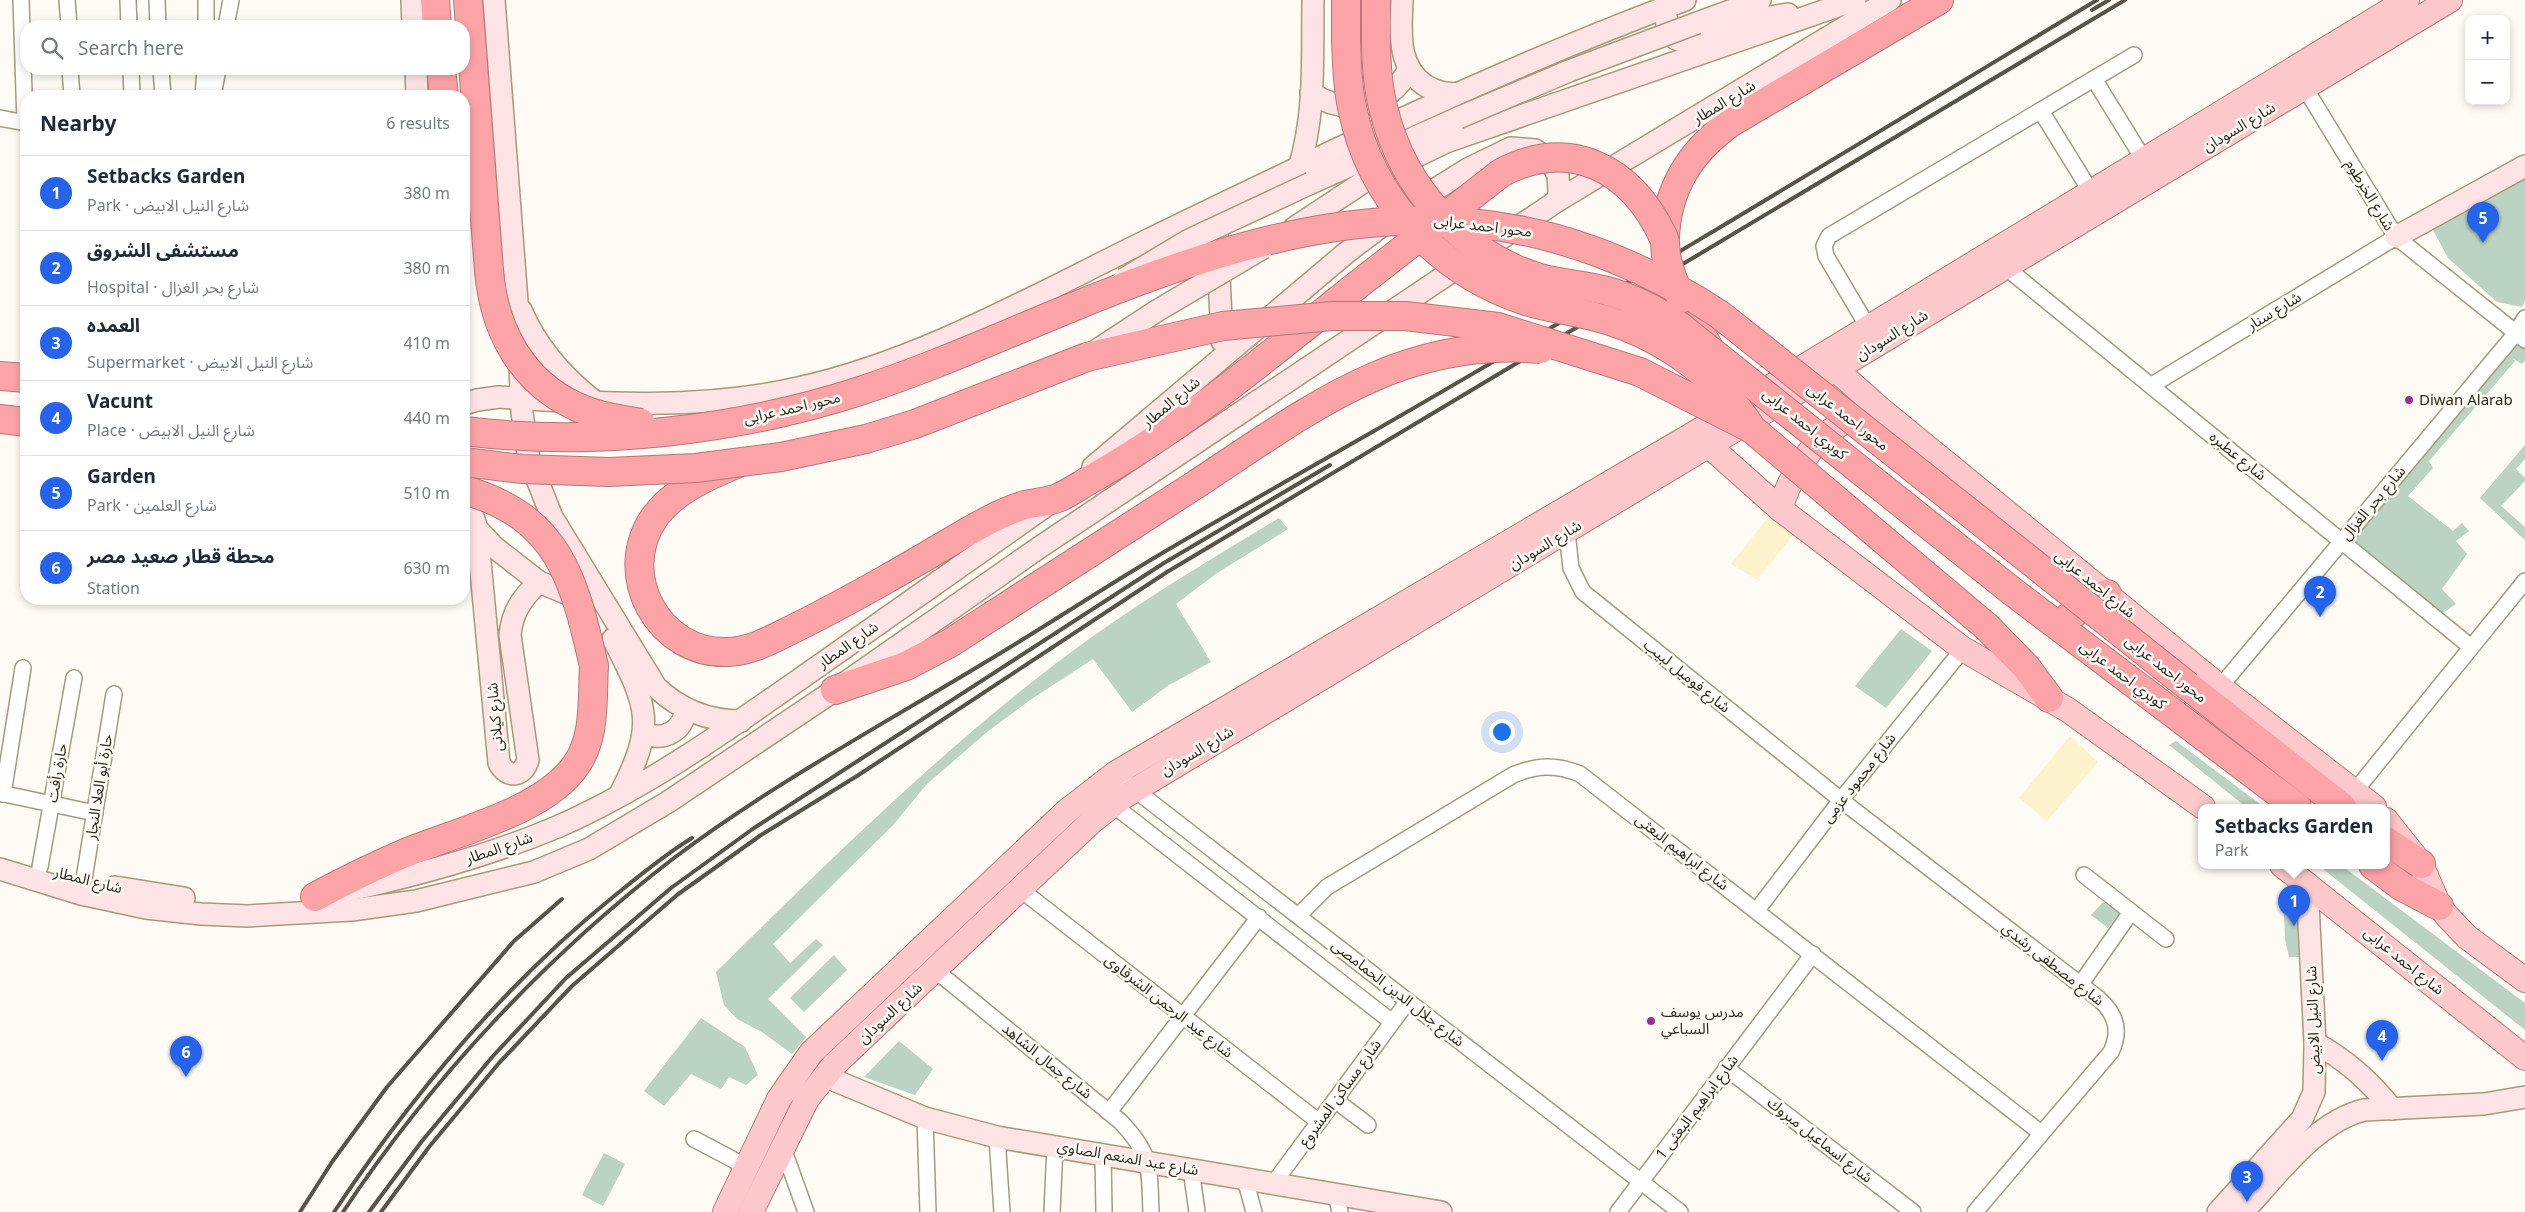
<!DOCTYPE html>
<html lang="en">
<head>
<meta charset="utf-8">
<style>
	:root { --surface:#fff; --page:#f6f6f7; --text:#1f2937; --muted:#747a83; --line:#e0e1e3; --accent:#2563eb }
	body { margin:0; font-family:"Noto Sans","Noto Sans Arabic",sans-serif; background:var(--page); color:var(--text) }
	.controls { position:absolute; right:15px; top:15px; display:grid; overflow:hidden; border-radius:10px; box-shadow:0 2px 8px #0003 }
	.controls button { width:45px; height:45px; display:grid; place-items:center; padding:0; border:0; border-bottom:1px solid var(--line); background:var(--surface); color:var(--text); font:25px sans-serif }
	.you { position:absolute; left:1501px; top:731px; width:18px; height:18px; margin:-12px; border:4px solid #fff; border-radius:50%; background:#1a73e8; box-shadow:0 0 0 8px #1a73e833 }
	.badge { display:grid; place-items:center; width:32px; height:32px; border-radius:50%; background:var(--accent); color:#fff; font-size:16px; font-weight:700 }
	.pin { position:absolute; translate:-50% -41px; filter:drop-shadow(0 1px 2px #0008) }
	.pin::after { content:''; position:absolute; top:26px; width:18px; height:15px; background:inherit; clip-path:polygon(0 0,100% 0,50% 100%) }
	.popup { position:absolute; left:2198px; top:804px; width:192px; height:65px; box-sizing:border-box; display:grid; place-content:center; border-radius:10px; background:var(--surface); filter:drop-shadow(0 1px 4px #0005); font-size:16px; white-space:nowrap; color:var(--muted) }
	.popup b { font-size:19px; color:var(--text) }
	.popup::after { content:''; position:absolute; left:50%; top:100%; margin-left:-10px; border:10px solid transparent; border-top-color:var(--surface) }
	.list { margin:0; padding:0; list-style:none }
	h2 { display:flex; justify-content:space-between; align-items:center; height:65px; margin:0; padding:0 20px; font-size:21px }
	h2 small { font-size:16px; font-weight:400; color:var(--muted) }
	.list li { display:grid; grid-template-columns:32px 1fr auto; gap:15px; align-items:center; box-sizing:border-box; height:75px; padding:0 20px; border-top:1px solid var(--line) }
	.list b { display:block; font-size:19px; white-space:nowrap }
	.list p { margin:0; font-size:16px; white-space:nowrap; color:var(--muted) }
	.list em { font-size:16px; font-style:normal; color:var(--muted) }
	.icon { flex:none; width:28px; height:28px; fill:none; stroke:currentColor; stroke-width:2; stroke-linecap:round; stroke-linejoin:round }
	.map { position:relative; flex:none; width:2525px; height:1212px; overflow:hidden }
	.search { position:absolute; background:var(--surface); box-shadow:0 2px 8px #0003; left:20px; top:20px; width:450px; height:55px; display:flex; align-items:center; gap:12px; box-sizing:border-box; padding:0 18px; border-radius:20px; color:var(--muted); font-size:19px }
	.panel { position:absolute; background:var(--surface); box-shadow:0 2px 8px #0003; left:20px; top:90px; width:450px; height:515px; border-radius:20px }
	.map>svg:first-child { display:block }
	.green { fill:#bbd3c3 }
	.sand { fill:#fcf2cc }
	.lines { fill:none; stroke-linecap:round; stroke-linejoin:round }
	.street-casing { stroke:#a59a7d; stroke-width:18 }
	.secondary-casing { stroke:#a59a7d; stroke-width:24 }
	.primary-casing { stroke:#b47877; stroke-width:26 }
	.highway-casing { stroke:#b47877; stroke-width:30 }
	.street { stroke:#fff; stroke-width:15 }
	.secondary { stroke:#fee3e5; stroke-width:21 }
	.primary { stroke:#fdc8cb; stroke-width:24 }
	.highway { stroke:#fca3a8; stroke-width:28 }
	.rail { stroke:#58544a; stroke-width:4 }
	.secondary-bridge-casing { stroke:#a59a7d; stroke-width:24; stroke-linecap:butt }
	.highway-bridge-casing { stroke:#b47877; stroke-width:30; stroke-linecap:butt }
	.secondary-bridge { stroke:#fee3e5; stroke-width:21 }
	.highway-bridge { stroke:#fca3a8; stroke-width:28 }
	.poi-dot { fill:#9c2f90; stroke:#fefbf5; stroke-width:2 }
	.labels { text-anchor:middle; stroke-width:5; stroke-linejoin:round; paint-order:stroke }
	.street-label { font-size:15px; fill:#2d291d; stroke:#fefbf5 }
	.poi-label { font-size:15px; fill:#2d291d; stroke:#fefbf5; text-anchor:start }
</style>
</head>
<body>
<div class="map">
<svg width="2525" height="1212" viewBox="0 0 2525 1212">
	<rect width="100%" height="100%" fill="#fefbf5"/>
	<!-- green -->
	<g class="green">
		<polygon points="2525,178 2525,301 2522,307 2497,302 2448,258 2432,228 2472,209"/>
		<polygon points="2516,340 2525,346 2525,361 2522,364 2512,358 2515,361 2429,461 2433,468 2408,496 2453,531 2462,523 2469,531 2456,541 2467,554 2442,589 2456,604 2441,614 2350,542"/>
		<polygon points="2525,445 2525,459 2516,469 2525,478 2525,481 2501,506 2525,527 2525,540 2480,498"/>
		<path d="M1279 518 1288 529 1217 573 1176 604 1211 662 1169 685 1132 712 1093 659 1030 700 987 732 927 784 893 825 773 944 790 963 816 939 823 945 768 999 806 1037 792 1054 762 1032 737 1019 724 1005 716 972C827 863 939 752 1063 658 1131 607 1206 562 1279 518Z"/>
		<polygon points="1901,629 1932,651 1886,708 1855,686"/>
		<polygon points="2176,741 2264,807 2246,807 2169,745"/>
		<polygon points="2318,865 2341,865 2525,1003 2525,1030"/>
		<polygon points="2103,902 2120,913 2108,928 2091,915"/>
		<polygon points="2303,912 2306,957 2289,957 2285,939 2284,914"/>
		<polygon points="834,955 847,970 804,1012 790,998"/>
		<polygon points="701,1018 745,1047 758,1075 746,1085 729,1077 721,1089 691,1074 664,1106 644,1091"/>
		<polygon points="899,1041 933,1069 915,1095 864,1077"/>
		<polygon points="604,1153 625,1164 603,1206 582,1195"/>
	</g>
	<!-- sand -->
	<g class="sand">
		<polygon points="1769,516 1793,535 1757,580 1731,564"/>
		<polygon points="2070,736 2098,762 2047,821 2019,798"/>
	</g>
	<g class="lines">
		<defs>
			<g id="street">
				<polyline points="21,0 25,123"/>
				<polyline points="67,0 69,26"/>
				<polyline points="128,0 129,26"/>
				<polyline points="157,0 158,26"/>
				<polyline points="206,26 206,0"/>
				<polyline points="226,26 231,0"/>
				<polyline points="70,69 72,96"/>
				<polyline points="131,69 132,96"/>
				<polyline points="161,69 163,96"/>
				<polyline points="2094,79 2144,160"/>
				<polyline points="2305,88 2396,237 2525,340"/>
				<polyline points="203,96 205,69"/>
				<polyline points="213,96 218,69"/>
				<polyline points="2041,111 2091,192"/>
				<polyline points="0,118 26,123"/>
				<polyline points="2004,266 2471,647"/>
				<polyline points="1868,327 1826,256 1824,246 1829,236 2134,55"/>
				<polyline points="2152,385 2396,237"/>
				<path d="M1567 532 1571 568 1583 592 1841 800 2099 999C2116 1014 2121 1031 2111 1052L1975 1212"/>
				<polyline points="2220,687 2516,333 2525,318"/>
				<polyline points="1116,773 1134,789 1680,1212"/>
				<polyline points="2355,791 2525,581"/>
				<polyline points="0,793 95,813"/>
				<polyline points="3,794 23,668"/>
				<polyline points="1108,801 1392,1022"/>
				<polyline points="40,867 74,678"/>
				<polyline points="2084,875 2166,939"/>
				<polyline points="84,879 114,694"/>
				<polyline points="1020,889 1319,1122"/>
				<polyline points="1757,910 1841,800 1963,649"/>
				<path d="M1299 915 1327 887 1513 775C1537 765 1556 764 1580 774L2041 1133"/>
				<path d="M935 970 1121 1122C1153 1156 1149 1169 1151 1212"/>
				<polyline points="2080,985 2131,912"/>
				<polyline points="1726,1068 1913,1212"/>
				<polyline points="1335,1100 1368,1125"/>
				<polyline points="1109,1112 1259,917"/>
				<polyline points="925,1118 928,1212"/>
				<polyline points="997,1137 1002,1212"/>
				<polyline points="694,1139 747,1167"/>
				<polyline points="783,1148 806,1212"/>
				<polyline points="1103,1154 1104,1212"/>
				<polyline points="1191,1169 1197,1212"/>
				<polyline points="1245,1179 1254,1212"/>
				<polyline points="1273,1184 1408,1001"/>
				<polyline points="1336,1195 1340,1212"/>
				<polyline points="1052,1212 1055,1146"/>
				<polyline points="1618,1212 1813,954"/>
			</g>
			<g id="secondary">
				<polyline points="412,0 413,26"/>
				<path d="M494 0 517 301 522 413 529 459 552 517 656 687C680 710 708 721 741 721"/>
				<path d="M1402 0C1401 31 1396 66 1426 86 1437 92 1448 95 1460 93"/>
				<path d="M1667 20C1665 32 1672 39 1683 41L1746 21 1788 14"/>
				<polyline points="1697,23 1760,0"/>
				<polyline points="416,69 417,96"/>
				<path d="M1311 93C1347 117 1389 107 1409 69"/>
				<path d="M1299 168C1316 113 1312 56 1313 0"/>
				<polyline points="1311,183 1458,118"/>
				<polyline points="1216,210 1222,341"/>
				<polyline points="1294,228 1365,181 1446,142 1855,0"/>
				<polyline points="2396,237 2525,166"/>
				<path d="M521 310C537 348 563 377 595 402"/>
				<path d="M464 404 477 400 499 397C598 404 701 410 798 388 921 361 1037 294 1150 239 1325 154 1502 68 1685 0"/>
				<polyline points="1093,467 1346,253 1404,209 1468,169 1511,148 1535,150 1549,159 1558,175 1559,193 1557,201"/>
				<polyline points="464,488 477,529 494,547 539,582 585,601"/>
				<path d="M477 529 499 763C508 779 523 777 528 760L510 635C512 612 522 598 539 582"/>
				<path d="M613 639C649 708 656 725 619 796"/>
				<path d="M644 733C664 742 683 731 686 709"/>
				<polyline points="0,869 81,894 146,908 201,914 247,916 352,910 416,901 534,872 589,849 668,802 835,690 1040,547 1557,201 1890,0"/>
				<polyline points="115,887 184,898"/>
				<path d="M336 893C411 877 486 857 557 827 648 787 730 728 810 672 890 615 970 559 1050 503"/>
				<path d="M2315 1043C2347 1060 2370 1081 2392 1109"/>
				<polyline points="824,1076 925,1118 997,1137 1441,1212"/>
				<polyline points="2218,1212 2302,1119 2314,1092 2315,1043 2307,883"/>
				<path d="M2243 1212C2277 1176 2315 1122 2364 1110L2484 1104 2525 1097"/>
			</g>
			<g id="primary">
				<polyline points="1826,361 1879,408 2220,687 2374,807"/>
				<polyline points="1698,436 1780,509 1963,649 2068,710 2203,807"/>
				<path d="M1780 509C1794 464 1822 427 1867 411"/>
				<polyline points="2386,820 2421,864 2439,906 2448,917 2467,937 2525,980"/>
				<polyline points="2282,865 2525,1058"/>
				<polyline points="725,1212 779,1099 811,1053 1067,811 1116,773 1695,433 2407,0"/>
				<polyline points="751,1212 807,1099 834,1065 1091,822 1123,797 2450,0"/>
			</g>
			<g id="highway">
				<polyline points="435,0 437,26"/>
				<polyline points="468,0 489,271"/>
				<polyline points="1376,36 1376,0"/>
				<polyline points="1346,39 1346,0"/>
				<polyline points="441,69 444,96"/>
				<path d="M1665 238C1667 188 1690 152 1730 123L1939 0"/>
				<polyline points="1687,310 1708,346"/>
				<polyline points="0,376 26,378"/>
				<polyline points="0,419 26,422"/>
				<path d="M734 465C705 477 672 492 654 518 615 575 659 655 728 652 754 651 776 637 799 626 857 597 913 564 969 531 987 521 1005 511 1025 505 1034 503 1045 502 1055 499 1065 496 1076 488 1086 482 1183 428 1268 356 1355 287"/>
				<polyline points="2013,592 2297,807"/>
				<polyline points="2068,618 2084,605 2107,594"/>
				<polyline points="1987,627 2027,668 2049,698"/>
				<polyline points="2188,686 2342,807"/>
				<polyline points="835,690 906,666 950,643 1195,485"/>
				<polyline points="2386,841 2421,864"/>
				<polyline points="2373,865 2401,886 2439,906"/>
				<path d="M315 897C344 881 373 867 403 854 455 832 544 812 576 765 596 737 592 699 594 666"/>
			</g>
		</defs>
		<!-- street casing -->
		<use href="#street" class="street-casing"/>
		<!-- secondary casing -->
		<use href="#secondary" class="secondary-casing"/>
		<!-- primary casing -->
		<use href="#primary" class="primary-casing"/>
		<!-- highway casing -->
		<use href="#highway" class="highway-casing"/>
		<!-- street -->
		<use href="#street" class="street"/>
		<!-- secondary -->
		<use href="#secondary" class="secondary"/>
		<!-- primary -->
		<use href="#primary" class="primary"/>
		<!-- highway -->
		<use href="#highway" class="highway"/>
		<!-- rail -->
		<g class="rail">
			<polyline points="2092,10 2109,0"/>
			<polyline points="300,1212 332,1162 387,1087 514,941 562,899"/>
			<path d="M334 1212C412 1095 504 985 613 897 639 876 664 855 692 838"/>
			<path d="M343 1212C432 1078 546 956 674 858 771 785 880 726 984 663 1043 628 1100 590 1159 555 1230 513 1302 472 1374 431 1617 291 1857 145 2097 0"/>
			<polyline points="369,1212 422,1141 493,1056 566,978 671,888 754,828 1164,563 1330,465"/>
			<polyline points="381,1212 429,1147 499,1063 572,986 677,895 761,835 857,776 1167,572 2125,0"/>
		</g>
		<defs>
			<g id="secondary-bridge">
				<polyline points="1458,118 1569,71 1697,23"/>
				<polyline points="1124,279 1189,240 1311,183"/>
				<polyline points="1094,352 1155,312 1263,248"/>
			</g>
			<g id="highway-bridge">
				<path d="M1376 36C1376 61 1377 86 1384 111 1403 188 1463 255 1540 278 1562 284 1585 285 1607 291 1633 298 1656 310 1678 325L2013 592"/>
				<path d="M1346 39C1347 62 1347 85 1352 107 1370 199 1438 272 1526 301 1547 308 1570 310 1592 316 1657 332 1716 373 1752 429L1987 627"/>
				<path d="M489 271C494 329 521 381 575 406 595 416 619 419 641 423"/>
				<path d="M1355 287 1501 173C1571 136 1631 169 1663 236 1666 241 1665 248 1666 255 1669 270 1674 284 1681 298"/>
				<path d="M464 431C592 447 737 431 860 391 931 368 999 337 1068 309 1301 213 1494 169 1719 314L2188 686"/>
				<polyline points="464,462 522,469 609,472 696,468 781,457 866,439 915,424 1087,357 1223,326 1332,316 1405,316 1498,327 1640,372 1752,429"/>
				<path d="M1195 485C1305 413 1399 336 1541 349"/>
				<path d="M464 490C559 517 574 579 594 666"/>
			</g>
		</defs>
		<!-- secondary-bridge casing -->
		<use href="#secondary-bridge" class="secondary-bridge-casing"/>
		<!-- highway-bridge casing -->
		<use href="#highway-bridge" class="highway-bridge-casing"/>
		<!-- secondary-bridge -->
		<use href="#secondary-bridge" class="secondary-bridge"/>
		<!-- highway-bridge -->
		<use href="#highway-bridge" class="highway-bridge"/>
	</g>
	<!-- markers -->
	<g class="poi-dot">
		<circle cx="2409" cy="400" r="5"/>
		<circle cx="1651" cy="1021" r="5"/>
	</g>
	<g class="labels">
		<!-- street labels -->
		<g class="street-label">
			<text transform="translate(1724 102) rotate(-31)" y="5">شارع المطار</text>
			<text transform="translate(2239 127) rotate(-31)" y="5">شارع السودان</text>
			<text transform="translate(2370 195) rotate(59)" y="5">شارع الخرطوم</text>
			<text transform="translate(1483 226) rotate(7)" y="5">محور احمد عرابى</text>
			<text transform="translate(2274 311) rotate(-31)" y="5">شارع سنار</text>
			<text transform="translate(1892 335) rotate(-32)" y="5">شارع السودان</text>
			<text transform="translate(1171 402) rotate(-40)" y="5">شارع المطار</text>
			<text transform="translate(792 408) rotate(-13)" y="5">محور احمد عرابى</text>
			<text transform="translate(1848 417) rotate(38)" y="5">محور احمد عرابى</text>
			<text transform="translate(1805 424) rotate(39)" y="5">كوبري احمد عرابى</text>
			<text transform="translate(2238 456) rotate(39)" y="5">شارع عطبره</text>
			<text transform="translate(2373 503) rotate(-50)" y="5">شارع بحر الغزال</text>
			<text transform="translate(1545 545) rotate(-31)" y="5">شارع السودان</text>
			<text transform="translate(2095 584) rotate(39)" y="5">شارع احمد عرابى</text>
			<text transform="translate(848 645) rotate(-35)" y="5">شارع المطار</text>
			<text transform="translate(2166 669) rotate(38)" y="5">محور احمد عرابى</text>
			<text transform="translate(2123 675) rotate(37)" y="5">كوبري احمد عرابى</text>
			<text transform="translate(1687 676) rotate(39)" y="5">شارع فوميل لبيب</text>
			<text transform="translate(495 717) rotate(-95)" y="5">شارع كيلانى</text>
			<text transform="translate(1197 751) rotate(-31)" y="5">شارع السودان</text>
			<text transform="translate(57 773) rotate(-80)" y="5">حارة رأفت</text>
			<text transform="translate(1859 778) rotate(-52)" y="5">شارع محمود عزمى</text>
			<text transform="translate(99 787) rotate(-81)" y="5">حارة أبو العلا النجار</text>
			<text transform="translate(499 848) rotate(-19)" y="5">شارع المطار</text>
			<text transform="translate(1682 852) rotate(38)" y="5">شارع ابراهيم البعثى</text>
			<text transform="translate(88 880) rotate(14)" y="5">شارع المطار</text>
			<text transform="translate(2404 961) rotate(39)" y="5">شارع احمد عرابى</text>
			<text transform="translate(2053 964) rotate(38)" y="5">شارع مصطفى رشدي</text>
			<text transform="translate(1398 993) rotate(38)" y="5">شارع جلال الدين الحمامصى</text>
			<text transform="translate(1169 1006) rotate(38)" y="5">شارع عبد الرحمن الشرقاوى</text>
			<text transform="translate(890 1013) rotate(-43)" y="5">شارع السودان</text>
			<text transform="translate(2313 1020) rotate(-92)" y="5">شارع النيل الابيض</text>
			<text transform="translate(1047 1061) rotate(39)" y="5">شارع جمال الشاهد</text>
			<text transform="translate(1340 1093) rotate(-54)" y="5">شارع مساكن المشروع</text>
			<text transform="translate(1697 1107) rotate(-53)" y="5">شارع ابراهيم البعثى 1</text>
			<text transform="translate(1820 1140) rotate(38)" y="5">شارع اسماعيل مبروك</text>
			<text transform="translate(1128 1158) rotate(10)" y="5">شارع عبد المنعم الصاوي</text>
		</g>
		<!-- poi labels -->
		<g class="poi-label">
			<text x="2419" y="405">Diwan Alarab</text>
			<text x="1661" y="1017">مدرس يوسف<tspan x="1661" dy="17">السباعي</tspan></text>
		</g>
	</g>
</svg>
<div class="controls">
<button>+</button>
<button>−</button>
</div>
<div class="you"></div>
<div class="pin badge" style="left:2294px;top:926px">1</div>
<div class="popup"><b>Setbacks Garden</b>Park</div>
<div class="pin badge" style="left:2320px;top:617px">2</div>
<div class="pin badge" style="left:2247px;top:1202px">3</div>
<div class="pin badge" style="left:2382px;top:1061px">4</div>
<div class="pin badge" style="left:2483px;top:243px">5</div>
<div class="pin badge" style="left:186px;top:1077px">6</div>
<div class="search"><svg class="icon" aria-label="search" viewBox="0 0 24 24"><circle cx="10" cy="10" r="6"/><path d="M15 15l6 6"/></svg>Search here</div>
<section class="panel">
<h2>Nearby<small>6 results</small></h2>
<ul class="list">
<li><span class="badge">1</span><div><b>Setbacks Garden</b><p>Park · شارع النيل الابيض</p></div><em>380 m</em></li>
<li><span class="badge">2</span><div><b>مستشفى الشروق</b><p>Hospital · شارع بحر الغزال</p></div><em>380 m</em></li>
<li><span class="badge">3</span><div><b>العمده</b><p>Supermarket · شارع النيل الابيض</p></div><em>410 m</em></li>
<li><span class="badge">4</span><div><b>Vacunt</b><p>Place · شارع النيل الابيض</p></div><em>440 m</em></li>
<li><span class="badge">5</span><div><b>Garden</b><p>Park · شارع العلمين</p></div><em>510 m</em></li>
<li><span class="badge">6</span><div><b>محطة قطار صعيد مصر</b><p>Station</p></div><em>630 m</em></li>
</ul>
</section>
</div>
</body>
</html>
